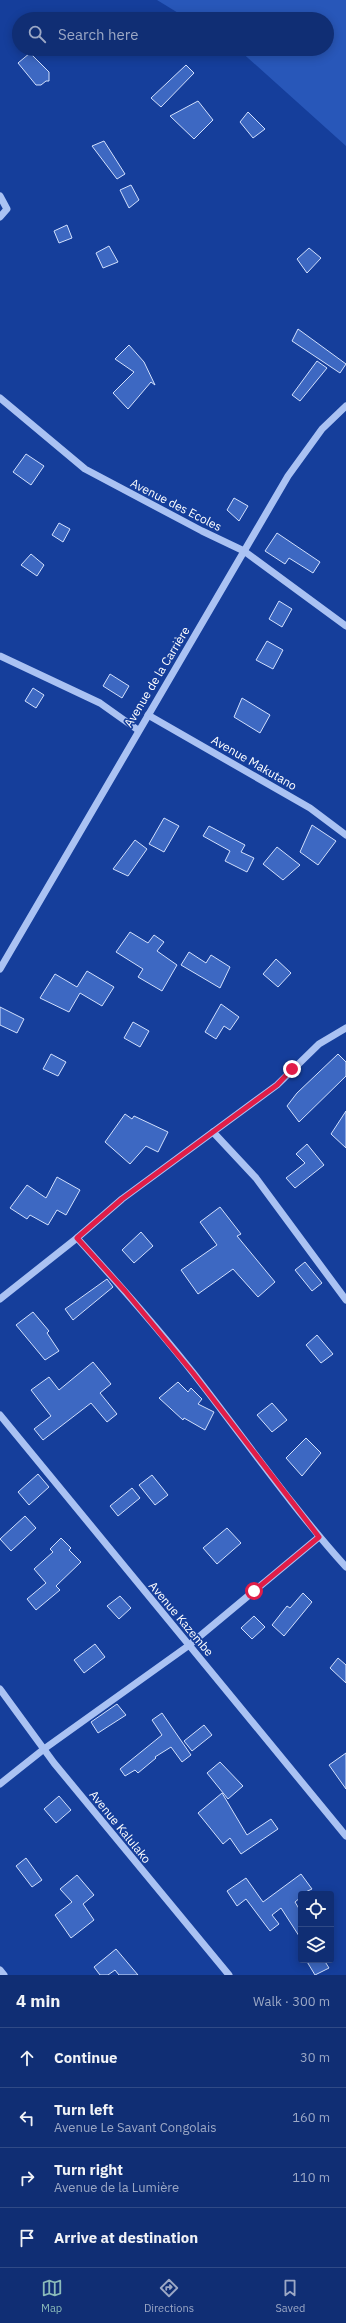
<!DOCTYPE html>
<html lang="en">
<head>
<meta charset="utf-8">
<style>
	:root { --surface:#102e74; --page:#193679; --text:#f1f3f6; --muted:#9ca8c5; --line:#304a86; --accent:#8bbbb9 }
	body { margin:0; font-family:"IBM Plex Sans",sans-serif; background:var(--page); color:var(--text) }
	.controls { position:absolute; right:12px; bottom:12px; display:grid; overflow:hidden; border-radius:4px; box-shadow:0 2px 10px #0003 }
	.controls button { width:36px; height:36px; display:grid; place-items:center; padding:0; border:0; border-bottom:1px solid var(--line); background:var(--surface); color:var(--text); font:20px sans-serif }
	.stop { position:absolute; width:12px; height:12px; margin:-9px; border:3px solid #e11d48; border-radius:50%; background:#fff }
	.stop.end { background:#e11d48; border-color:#fff; box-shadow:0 1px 4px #0008 }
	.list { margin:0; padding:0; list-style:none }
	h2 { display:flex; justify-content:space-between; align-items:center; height:52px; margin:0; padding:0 16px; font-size:17px }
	h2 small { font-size:13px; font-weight:400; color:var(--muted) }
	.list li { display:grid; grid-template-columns:26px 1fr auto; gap:12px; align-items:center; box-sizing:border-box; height:60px; padding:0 16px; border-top:1px solid var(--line) }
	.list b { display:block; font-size:15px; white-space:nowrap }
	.list p { margin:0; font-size:13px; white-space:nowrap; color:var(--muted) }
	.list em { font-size:13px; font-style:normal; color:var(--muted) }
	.icon { flex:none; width:22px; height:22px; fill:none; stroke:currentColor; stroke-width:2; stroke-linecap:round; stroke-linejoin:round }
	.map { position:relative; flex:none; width:346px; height:1975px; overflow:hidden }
	.search { position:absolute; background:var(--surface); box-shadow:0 2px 10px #0003; left:12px; right:12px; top:12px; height:44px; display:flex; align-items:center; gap:10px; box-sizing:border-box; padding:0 14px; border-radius:22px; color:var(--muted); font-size:15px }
	.sheet { height:292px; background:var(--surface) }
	nav { display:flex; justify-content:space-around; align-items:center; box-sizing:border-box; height:56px; border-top:1px solid var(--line); background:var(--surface); font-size:11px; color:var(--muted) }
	nav a { display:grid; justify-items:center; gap:2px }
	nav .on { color:var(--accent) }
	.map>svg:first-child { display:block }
	.green { fill:#2857b9 }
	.building { fill:#3d68c2; stroke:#d2e0fd }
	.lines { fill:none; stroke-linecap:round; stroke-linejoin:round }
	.minor { stroke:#aac2f3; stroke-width:7 }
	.route { stroke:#e11d48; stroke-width:5 }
	.labels { text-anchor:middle; stroke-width:3.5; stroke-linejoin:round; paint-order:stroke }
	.street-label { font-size:12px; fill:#fff; stroke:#153e9b }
</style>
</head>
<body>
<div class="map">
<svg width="346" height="1975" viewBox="0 0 346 1975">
	<rect width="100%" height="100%" fill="#153e9b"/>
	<!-- green -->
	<polygon class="green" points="157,0 346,0 346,146 238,49 327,49 327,19 188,19"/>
	<!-- building -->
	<g class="building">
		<polygon points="30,53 49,72 49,81 46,81 41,85 36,85 18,63"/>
		<polygon points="186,65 194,73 161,107 151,98"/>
		<polygon points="198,101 213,120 194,139 170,116"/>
		<polygon points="248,112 265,129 253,138 240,122"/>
		<polygon points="104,141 125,174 117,179 92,146"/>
		<polygon points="131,185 139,200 129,208 120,190"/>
		<polygon points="67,225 72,238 59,243 54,231"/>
		<polygon points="109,246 118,262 103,268 96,253"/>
		<polygon points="309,248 321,258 307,273 297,259"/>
		<polygon points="298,329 346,364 340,373 292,341"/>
		<polygon points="129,345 144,362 155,385 151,382 128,409 113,393 134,372 115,359"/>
		<polygon points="317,361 327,368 300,401 292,395"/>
		<polygon points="26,454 44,466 31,485 13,472"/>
		<polygon points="234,498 248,506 239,521 227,510"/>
		<polygon points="59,523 70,529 63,542 52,535"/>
		<polygon points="277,533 320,562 313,573 289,558 285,564 265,551"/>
		<polygon points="31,554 44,565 37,576 21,565"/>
		<polygon points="279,601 292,609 282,627 269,619"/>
		<polygon points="267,641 283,650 273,669 256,660"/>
		<polygon points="110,674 129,686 122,698 103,686"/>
		<polygon points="33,688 44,695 36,708 25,701"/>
		<polygon points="242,698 270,715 260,733 234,717"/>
		<polygon points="164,818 179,826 164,852 149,844"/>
		<polygon points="312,825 336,841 318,865 300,852"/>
		<polygon points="209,826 245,845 241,852 254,858 247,872 225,861 230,851 203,836"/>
		<polygon points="135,840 147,849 128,876 113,869"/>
		<polygon points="277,847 300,865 283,880 263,864"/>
		<polygon points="130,932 148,943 154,935 164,942 157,951 177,965 162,991 138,977 143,969 116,952"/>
		<polygon points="189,952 206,963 211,955 230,967 220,988 181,965"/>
		<polygon points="276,959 291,973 278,987 263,974"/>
		<polygon points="87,971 114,987 102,1006 80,993 69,1012 40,998 55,974 77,987"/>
		<polygon points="221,1004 239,1017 230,1030 224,1026 216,1039 205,1032"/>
		<polygon points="0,1007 24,1019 17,1033 0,1025"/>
		<polygon points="133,1022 149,1031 140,1047 124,1038"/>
		<polygon points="51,1054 66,1062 58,1076 43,1069"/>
		<polygon points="338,1054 346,1062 346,1076 299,1122 287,1106 297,1093"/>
		<polygon points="346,1111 346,1148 331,1134"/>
		<polygon points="125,1114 132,1119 134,1116 168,1132 158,1152 146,1146 130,1164 105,1142"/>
		<polygon points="307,1144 324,1165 295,1188 286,1178 305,1163 296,1154"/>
		<polygon points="57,1177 80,1190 66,1215 57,1210 48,1225 30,1215 27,1219 10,1208 27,1185 46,1198"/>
		<polygon points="220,1207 241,1234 237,1236 275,1282 258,1297 233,1269 198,1294 181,1270 217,1245 200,1222"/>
		<polygon points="141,1232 153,1246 134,1263 122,1250"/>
		<polygon points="305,1262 322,1283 312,1291 295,1270"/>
		<polygon points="107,1279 113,1287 73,1320 65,1309"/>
		<polygon points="33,1312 49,1331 47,1333 59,1351 45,1360 16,1325"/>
		<polygon points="317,1335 333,1354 321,1363 306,1345"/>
		<polygon points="93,1362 111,1384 100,1393 117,1414 107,1422 91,1403 43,1440 34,1429 51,1416 31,1390 49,1377 59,1390"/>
		<polygon points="178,1382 188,1392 191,1388 202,1399 198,1404 214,1412 205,1430 184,1418 183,1420 159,1398"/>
		<polygon points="272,1403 287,1420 272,1432 257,1415"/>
		<polygon points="306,1438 321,1453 302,1476 286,1458"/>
		<polygon points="38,1474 49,1487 29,1505 18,1492"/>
		<polygon points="152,1475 168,1495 155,1505 139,1485"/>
		<polygon points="132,1488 140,1498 118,1516 110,1506"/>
		<polygon points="25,1516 36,1528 11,1551 0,1539"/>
		<polygon points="227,1528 241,1543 217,1564 203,1548"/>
		<polygon points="61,1538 71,1548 69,1550 81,1562 56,1586 60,1590 36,1610 27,1599 46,1583 34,1569 53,1552 50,1549"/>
		<polygon points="303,1593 312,1602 284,1636 272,1625 287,1606 290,1608"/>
		<polygon points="120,1596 131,1608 119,1619 107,1606"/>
		<polygon points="254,1616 265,1627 252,1639 241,1628"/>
		<polygon points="95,1644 105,1657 84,1673 74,1660"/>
		<polygon points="338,1658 346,1665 346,1683 330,1668"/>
		<polygon points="117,1704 126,1715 98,1733 91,1722"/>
		<polygon points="162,1713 191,1755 182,1762 171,1747 155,1757 156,1758 138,1773 135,1770 125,1776 120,1769 162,1735 152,1720"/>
		<polygon points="204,1725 212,1735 192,1751 184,1741"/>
		<polygon points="346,1753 346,1789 329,1765"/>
		<polygon points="220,1762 243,1786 228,1799 207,1773"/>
		<polygon points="222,1793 247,1835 271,1819 278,1829 241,1854 230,1838 223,1844 198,1813"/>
		<polygon points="59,1796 71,1810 56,1823 44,1809"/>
		<polygon points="26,1858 42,1880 32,1887 16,1866"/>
		<polygon points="301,1874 312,1889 301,1894 301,1897 295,1902 301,1912 301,1939 281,1908 272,1915 279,1924 270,1931 246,1899 237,1906 227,1891 246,1878 263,1902"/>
		<polygon points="77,1875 94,1895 83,1904 94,1920 71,1938 55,1915 72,1902 60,1889"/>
		<polygon points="116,1949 138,1975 119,1975 115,1970 108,1975 100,1975 94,1967"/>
		<polygon points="306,1960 324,1960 329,1968 315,1975"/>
	</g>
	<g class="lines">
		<!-- minor -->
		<g class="minor">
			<polyline points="0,196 7,209 0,217"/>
			<polyline points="0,398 85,469 202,531 244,551 346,626"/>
			<polyline points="0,656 100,703 138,730"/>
			<polyline points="148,715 310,808 346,835"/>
			<polyline points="0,969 288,476 322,429 346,406"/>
			<polyline points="213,1132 256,1178 346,1300"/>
			<path d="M77 1238C117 1282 157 1327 194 1374 244 1438 291 1506 346 1567"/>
			<polyline points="0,1299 77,1238 122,1199 277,1085 319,1044 346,1028"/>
			<polyline points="0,1415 346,1836"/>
			<polyline points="0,1689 54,1763 229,1975"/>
			<polyline points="0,1784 44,1749 188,1646 319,1537"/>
			<polyline points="0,1970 4,1975"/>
		</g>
	</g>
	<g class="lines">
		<!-- route -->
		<polyline class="route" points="254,1591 319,1537 193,1373 125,1291 77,1238 122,1199 277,1085 292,1069"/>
	</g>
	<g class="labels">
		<!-- street labels -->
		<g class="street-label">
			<text transform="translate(176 505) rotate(27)" y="4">Avenue des Ecoles</text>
			<text transform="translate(157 677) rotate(-59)" y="4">Avenue de la Carrière</text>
			<text transform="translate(254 763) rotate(30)" y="4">Avenue Makutano</text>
			<text transform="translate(181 1619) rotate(50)" y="4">Avenue Kazembe</text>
			<text transform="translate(120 1827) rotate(51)" y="4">Avenue Kalulako</text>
		</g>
	</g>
</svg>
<div class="controls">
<button><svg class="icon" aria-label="locate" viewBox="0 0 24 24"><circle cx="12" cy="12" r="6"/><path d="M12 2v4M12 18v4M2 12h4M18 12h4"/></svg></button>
<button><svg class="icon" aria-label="layers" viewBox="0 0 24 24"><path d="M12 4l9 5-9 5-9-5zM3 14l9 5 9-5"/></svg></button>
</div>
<div class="stop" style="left:254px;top:1591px"></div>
<div class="stop end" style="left:292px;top:1069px"></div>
<div class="search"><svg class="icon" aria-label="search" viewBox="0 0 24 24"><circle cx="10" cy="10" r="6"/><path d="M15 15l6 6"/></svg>Search here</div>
</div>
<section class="sheet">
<h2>4 min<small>Walk · 300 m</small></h2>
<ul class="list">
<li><svg class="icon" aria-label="ahead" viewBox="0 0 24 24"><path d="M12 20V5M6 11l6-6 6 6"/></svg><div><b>Continue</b></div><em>30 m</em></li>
<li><svg class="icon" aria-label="left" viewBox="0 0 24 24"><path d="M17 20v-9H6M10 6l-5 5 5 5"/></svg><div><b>Turn left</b><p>Avenue Le Savant Congolais</p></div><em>160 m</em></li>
<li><svg class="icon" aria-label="right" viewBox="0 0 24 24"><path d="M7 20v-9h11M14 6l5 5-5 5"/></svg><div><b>Turn right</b><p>Avenue de la Lumière</p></div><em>110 m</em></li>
<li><svg class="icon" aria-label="arrive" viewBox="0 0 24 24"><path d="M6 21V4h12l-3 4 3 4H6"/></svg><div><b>Arrive at destination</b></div></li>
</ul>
</section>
<nav>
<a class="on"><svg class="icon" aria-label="map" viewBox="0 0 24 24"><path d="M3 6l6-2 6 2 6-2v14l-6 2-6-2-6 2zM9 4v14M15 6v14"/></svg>Map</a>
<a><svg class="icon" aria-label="directions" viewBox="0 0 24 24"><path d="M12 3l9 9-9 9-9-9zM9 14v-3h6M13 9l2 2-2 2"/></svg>Directions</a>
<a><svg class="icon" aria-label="saved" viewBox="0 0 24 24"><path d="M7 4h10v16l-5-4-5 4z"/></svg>Saved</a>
</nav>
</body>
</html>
